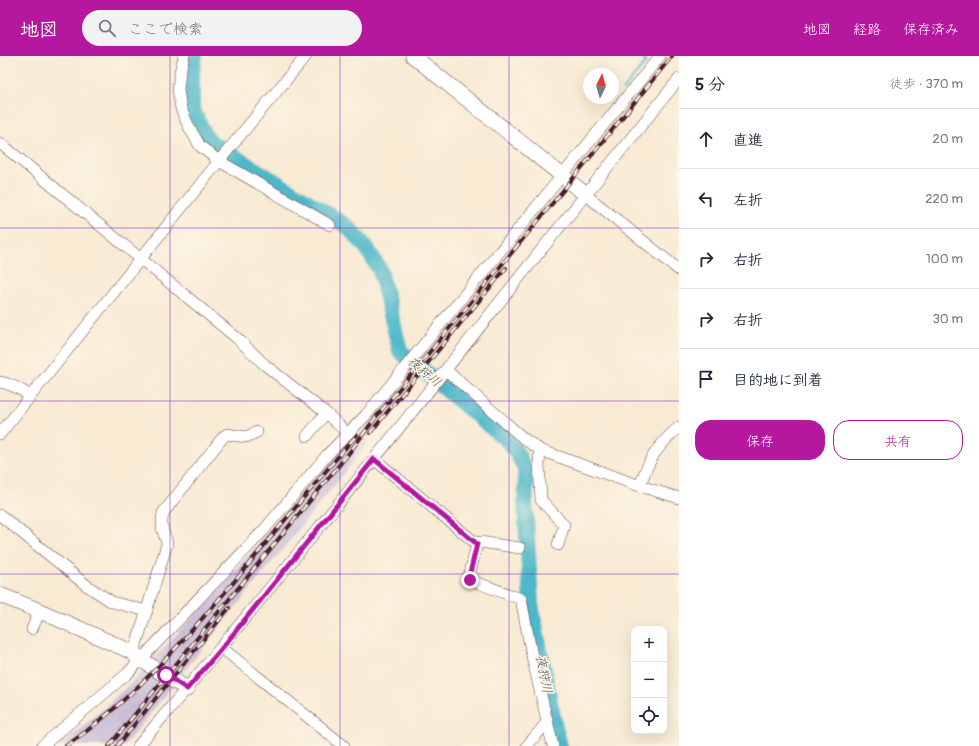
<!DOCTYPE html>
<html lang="ja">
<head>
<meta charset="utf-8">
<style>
	:root { --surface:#fff; --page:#f2f2f3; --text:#1f2937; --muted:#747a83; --line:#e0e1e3; --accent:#b5179e }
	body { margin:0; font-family:Pangolin,"Klee One",sans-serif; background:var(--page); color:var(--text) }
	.controls { position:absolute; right:12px; bottom:12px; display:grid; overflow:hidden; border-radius:8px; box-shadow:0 4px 16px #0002 }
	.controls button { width:36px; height:36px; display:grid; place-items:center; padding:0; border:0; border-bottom:1px solid var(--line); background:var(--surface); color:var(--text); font:20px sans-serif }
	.compass { position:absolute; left:583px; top:12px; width:36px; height:36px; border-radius:50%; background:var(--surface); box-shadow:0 4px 16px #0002; rotate:5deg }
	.stop { position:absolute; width:12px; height:12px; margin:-9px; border:3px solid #b5179e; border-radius:50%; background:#fff }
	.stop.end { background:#b5179e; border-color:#fff; box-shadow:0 1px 4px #0008 }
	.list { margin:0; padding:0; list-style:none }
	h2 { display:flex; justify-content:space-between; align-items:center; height:52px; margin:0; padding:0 16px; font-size:17px }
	h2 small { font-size:13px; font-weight:400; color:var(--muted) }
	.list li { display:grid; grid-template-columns:26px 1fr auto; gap:12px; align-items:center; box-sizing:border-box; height:60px; padding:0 16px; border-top:1px solid var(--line) }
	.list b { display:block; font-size:15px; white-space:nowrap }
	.list em { font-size:13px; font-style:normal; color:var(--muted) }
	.actions { display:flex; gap:8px; padding:12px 16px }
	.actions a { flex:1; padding:9px 0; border:1px solid var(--accent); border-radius:16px; text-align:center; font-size:14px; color:var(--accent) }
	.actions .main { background:var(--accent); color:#fff }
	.icon { flex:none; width:22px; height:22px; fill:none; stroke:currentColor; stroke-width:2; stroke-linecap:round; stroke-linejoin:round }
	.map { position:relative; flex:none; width:679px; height:690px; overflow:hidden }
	header { display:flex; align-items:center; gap:24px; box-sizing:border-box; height:56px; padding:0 20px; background:var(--accent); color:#fff }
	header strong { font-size:19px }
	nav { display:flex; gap:22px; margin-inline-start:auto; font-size:14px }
	.search { width:280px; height:36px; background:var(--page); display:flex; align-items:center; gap:10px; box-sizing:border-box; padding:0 14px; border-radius:22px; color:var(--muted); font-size:15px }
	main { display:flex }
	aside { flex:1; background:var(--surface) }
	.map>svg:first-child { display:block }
	.industrial { fill:#cabfd6 }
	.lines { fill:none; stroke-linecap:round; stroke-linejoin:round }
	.stream { stroke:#4db8c9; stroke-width:2.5 }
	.river { stroke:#4db8c9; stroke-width:16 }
	.street-casing { stroke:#643d44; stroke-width:12 }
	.secondary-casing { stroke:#643d44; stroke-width:16 }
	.street { stroke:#fff; stroke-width:11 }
	.secondary { stroke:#fff; stroke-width:15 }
	.rail-casing { stroke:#4a1f2b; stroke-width:4 }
	.rail { stroke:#fcf5e5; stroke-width:2.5; stroke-dasharray:8; stroke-linecap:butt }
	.route { stroke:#b5179e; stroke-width:5 }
	.grid { fill:none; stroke:#7b2cbf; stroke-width:1; stroke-opacity:0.55 }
	.labels { text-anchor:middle; stroke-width:3.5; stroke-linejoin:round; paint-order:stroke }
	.water-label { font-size:13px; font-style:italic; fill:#4b5562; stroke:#fcf5e5 }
</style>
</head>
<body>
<header>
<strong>地図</strong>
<div class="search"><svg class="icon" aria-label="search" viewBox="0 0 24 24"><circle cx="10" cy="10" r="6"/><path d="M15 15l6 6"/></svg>ここで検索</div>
<nav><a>地図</a><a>経路</a><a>保存済み</a></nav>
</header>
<main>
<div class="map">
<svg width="679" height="690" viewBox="0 0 679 690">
	<rect width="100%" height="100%" fill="#fcf5e5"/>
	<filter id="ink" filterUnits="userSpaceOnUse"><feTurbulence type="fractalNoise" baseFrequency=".025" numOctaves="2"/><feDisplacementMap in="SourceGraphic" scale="8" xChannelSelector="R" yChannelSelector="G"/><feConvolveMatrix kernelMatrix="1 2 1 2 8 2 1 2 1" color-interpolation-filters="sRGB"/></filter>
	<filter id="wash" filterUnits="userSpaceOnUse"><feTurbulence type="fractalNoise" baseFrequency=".012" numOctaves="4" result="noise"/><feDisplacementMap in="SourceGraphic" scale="16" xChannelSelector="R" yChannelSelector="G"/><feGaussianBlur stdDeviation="0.9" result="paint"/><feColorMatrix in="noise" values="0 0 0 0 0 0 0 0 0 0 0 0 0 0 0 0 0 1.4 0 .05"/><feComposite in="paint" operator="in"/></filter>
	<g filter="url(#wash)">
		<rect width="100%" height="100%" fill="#f8ead3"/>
		<!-- industrial -->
		<polygon class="industrial" points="357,375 369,386 124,690 56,690 76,676 101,655 134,624 222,529"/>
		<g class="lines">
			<!-- stream -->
			<polyline class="stream" points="623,34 646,6 639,0"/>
			<!-- river -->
			<polyline class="river" points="195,0 192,17 192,53 207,83 217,90 347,170 366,191 380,214 400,295 508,385 518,399 525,413 526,429 525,447 531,548 555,671 560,690"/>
		</g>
	</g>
	<g filter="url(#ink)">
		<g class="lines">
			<defs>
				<g id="street">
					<polyline points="184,0 180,16 178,33 181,53 189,71 200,90 219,105 330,169"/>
					<polyline points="0,87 238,283 265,309 326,357 347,377"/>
					<polyline points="585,138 679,214"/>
					<polyline points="446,314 523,382 540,394 640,430 679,442"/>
					<path d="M0 326C11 328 22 334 30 340"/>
					<polyline points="0,378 219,105 306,0"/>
					<polyline points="307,380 326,357"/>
					<polyline points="540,394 539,408 541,444 564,469 558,489"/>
					<polyline points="374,403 477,488 469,521 470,524 521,543 533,605 553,690"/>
					<path d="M640 430C648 404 658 389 679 371"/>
					<polyline points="0,459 86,529 112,546 147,555"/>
					<polyline points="477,488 480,486 520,492"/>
					<polyline points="32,573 40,555"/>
					<polyline points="222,592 344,690"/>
					<path d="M132 596 136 589 167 488C167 484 165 482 164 478 161 472 162 463 163 457L224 380 227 378 246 381 257 376"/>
					<polyline points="42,690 127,618 264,474 327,399 366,359 660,0"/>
					<path d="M138 690C324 472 498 245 679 23"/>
					<polyline points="527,690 548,665"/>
				</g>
				<g id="secondary">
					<polyline points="413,0 585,138"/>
					<polyline points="0,539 40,555 132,596 140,603 187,633"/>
				</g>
			</defs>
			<!-- street casing -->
			<use href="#street" class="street-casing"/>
			<!-- secondary casing -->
			<use href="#secondary" class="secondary-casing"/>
			<!-- street -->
			<use href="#street" class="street"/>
			<!-- secondary -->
			<use href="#secondary" class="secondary"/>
			<defs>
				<g id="rail">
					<polyline points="370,377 506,212"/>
					<path d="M66 690C133 644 187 581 239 520 275 476 311 432 348 389L357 379"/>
					<polyline points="109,690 349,397 376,361 570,126 672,0"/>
					<polyline points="117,690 229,552"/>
				</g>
			</defs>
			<!-- rail casing -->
			<use href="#rail" class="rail-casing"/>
			<!-- rail -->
			<use href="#rail" class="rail"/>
		</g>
	</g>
	<g class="lines" filter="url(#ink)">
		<!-- route -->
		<polyline class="route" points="166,619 187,633 222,592 374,403 477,488 469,521 470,524"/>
	</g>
	<!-- grid -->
	<path class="grid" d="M170 0V690M340 0V690M509 0V690M0 172H679M0 345H679M0 518H679"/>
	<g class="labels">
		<!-- water labels -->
		<g class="water-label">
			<text transform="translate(425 315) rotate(40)" y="5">夜狩川</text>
			<text transform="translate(545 618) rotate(79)" y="5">夜狩川</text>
		</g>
	</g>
</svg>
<div class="controls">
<button>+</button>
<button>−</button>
<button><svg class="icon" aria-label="locate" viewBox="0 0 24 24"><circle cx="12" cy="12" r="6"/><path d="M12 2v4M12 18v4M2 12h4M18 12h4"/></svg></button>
</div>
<svg class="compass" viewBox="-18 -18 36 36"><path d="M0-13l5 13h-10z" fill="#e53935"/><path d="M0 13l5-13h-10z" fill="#747a83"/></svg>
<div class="stop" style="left:166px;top:619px"></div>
<div class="stop end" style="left:470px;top:524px"></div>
</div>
<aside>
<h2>5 分<small>徒歩 · 370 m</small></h2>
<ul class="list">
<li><svg class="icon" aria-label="ahead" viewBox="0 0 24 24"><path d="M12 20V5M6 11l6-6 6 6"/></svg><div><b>直進</b></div><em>20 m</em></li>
<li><svg class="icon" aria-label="left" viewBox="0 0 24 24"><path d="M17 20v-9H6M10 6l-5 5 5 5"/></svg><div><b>左折</b></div><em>220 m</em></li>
<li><svg class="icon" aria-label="right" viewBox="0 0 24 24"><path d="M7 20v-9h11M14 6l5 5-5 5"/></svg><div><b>右折</b></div><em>100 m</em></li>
<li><svg class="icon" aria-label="right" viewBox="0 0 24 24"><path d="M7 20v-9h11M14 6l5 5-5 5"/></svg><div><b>右折</b></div><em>30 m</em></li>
<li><svg class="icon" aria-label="arrive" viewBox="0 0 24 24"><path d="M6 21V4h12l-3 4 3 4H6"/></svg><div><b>目的地に到着</b></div></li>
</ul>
<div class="actions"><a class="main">保存</a><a>共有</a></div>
</aside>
</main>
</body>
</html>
